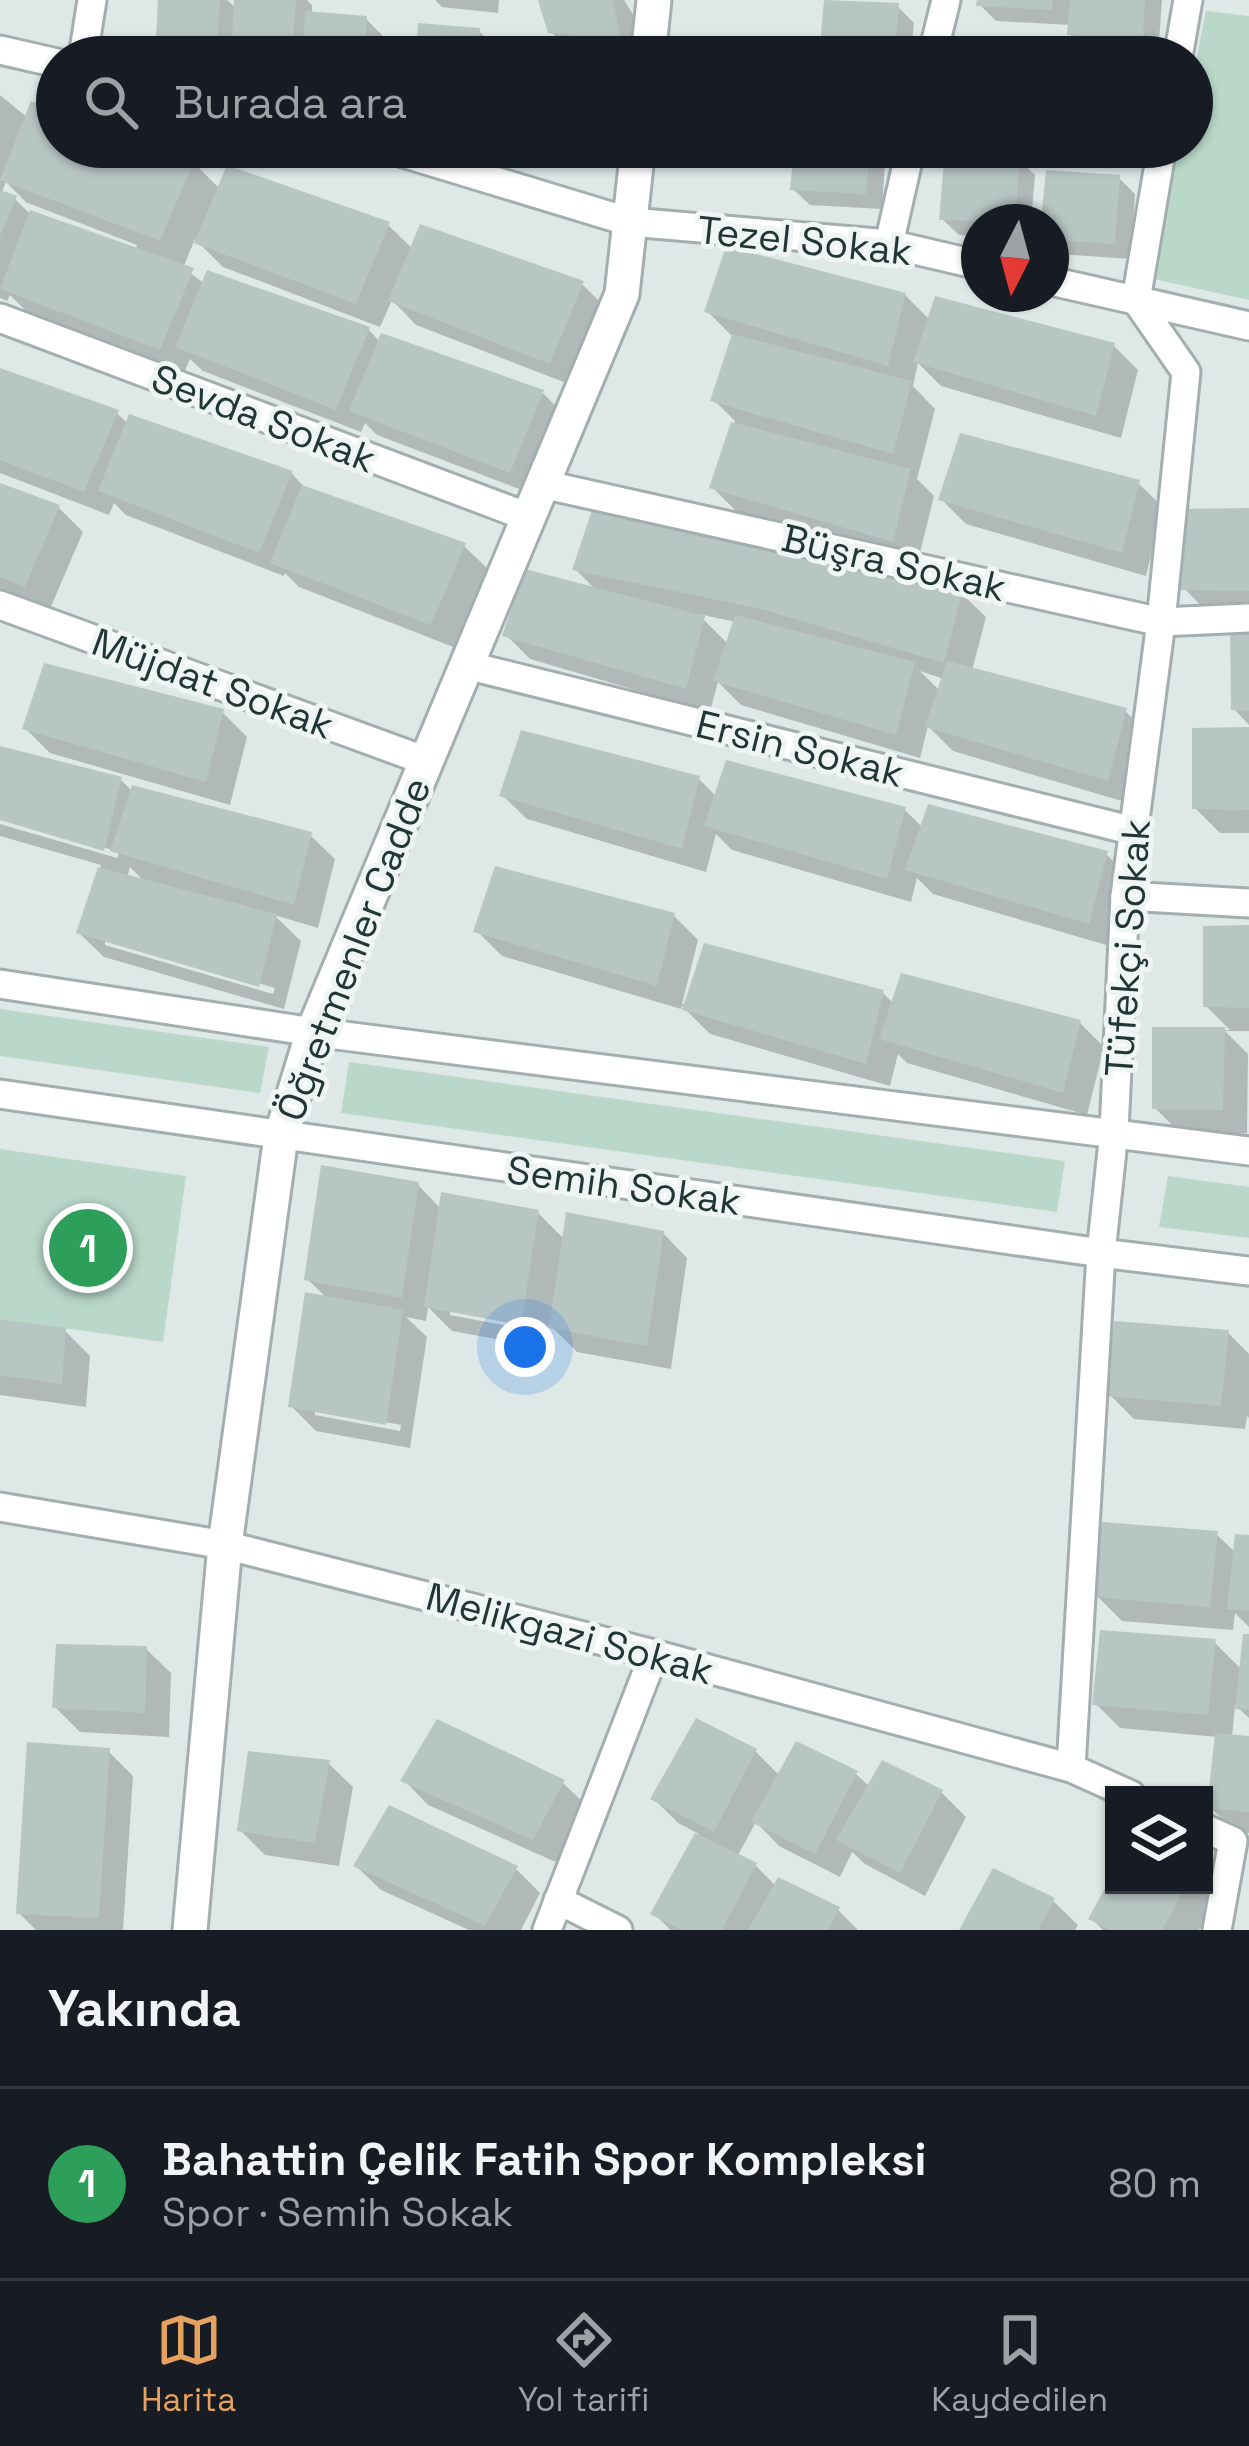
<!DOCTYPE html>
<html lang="tr">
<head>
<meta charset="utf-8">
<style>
	:root { --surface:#171b24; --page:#20242c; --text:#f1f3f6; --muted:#9ea1a6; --line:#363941; --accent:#e4a160 }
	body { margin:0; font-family:"Space Grotesk",sans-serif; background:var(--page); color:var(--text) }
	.controls { position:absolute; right:36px; bottom:36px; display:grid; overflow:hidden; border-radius:0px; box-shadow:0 3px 9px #0004 }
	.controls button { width:108px; height:108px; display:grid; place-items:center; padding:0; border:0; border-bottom:3px solid var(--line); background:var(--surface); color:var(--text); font:60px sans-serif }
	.compass { position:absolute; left:961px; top:204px; width:108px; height:108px; border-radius:50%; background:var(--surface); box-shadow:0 3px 9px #0004; rotate:186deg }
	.you { position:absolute; left:525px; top:1347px; width:42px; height:42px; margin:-30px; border:9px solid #fff; border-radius:50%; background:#1a73e8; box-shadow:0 0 0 18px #1a73e833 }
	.badge { display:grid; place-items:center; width:78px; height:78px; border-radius:50%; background:var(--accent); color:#fff; font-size:39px; font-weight:700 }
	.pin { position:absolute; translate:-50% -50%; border:6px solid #fff; box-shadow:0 3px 12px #0006 }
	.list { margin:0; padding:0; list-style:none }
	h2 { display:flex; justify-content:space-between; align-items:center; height:156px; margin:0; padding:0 48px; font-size:51px }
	h2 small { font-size:39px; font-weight:400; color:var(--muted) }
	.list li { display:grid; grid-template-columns:78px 1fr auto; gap:36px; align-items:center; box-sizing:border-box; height:192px; padding:0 48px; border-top:3px solid var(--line) }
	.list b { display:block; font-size:45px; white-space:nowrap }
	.list p { margin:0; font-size:39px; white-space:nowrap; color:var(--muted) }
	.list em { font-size:39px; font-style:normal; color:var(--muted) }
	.icon { flex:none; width:66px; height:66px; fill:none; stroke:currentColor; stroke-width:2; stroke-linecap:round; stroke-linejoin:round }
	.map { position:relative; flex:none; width:1249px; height:1930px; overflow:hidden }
	.search { position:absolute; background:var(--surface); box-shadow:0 3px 9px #0004; left:36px; right:36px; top:36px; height:132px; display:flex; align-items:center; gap:30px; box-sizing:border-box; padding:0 42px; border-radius:66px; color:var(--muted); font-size:45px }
	.sheet { height:348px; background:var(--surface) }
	nav { display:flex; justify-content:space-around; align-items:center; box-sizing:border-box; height:168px; border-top:3px solid var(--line); background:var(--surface); font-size:33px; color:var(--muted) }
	nav a { display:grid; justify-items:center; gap:6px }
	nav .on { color:var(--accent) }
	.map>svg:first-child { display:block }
	.green { fill:#b9d8c9 }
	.shadow { fill:#0003; fill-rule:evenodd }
	.building { fill:#b7c5c3 }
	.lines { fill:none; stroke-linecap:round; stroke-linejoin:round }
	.minor-casing { stroke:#a2afae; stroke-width:33 }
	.tertiary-casing { stroke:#a2afae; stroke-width:39 }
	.minor { stroke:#fff; stroke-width:27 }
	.tertiary { stroke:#fff; stroke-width:33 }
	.labels { text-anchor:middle; stroke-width:10; stroke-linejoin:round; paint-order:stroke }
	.street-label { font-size:39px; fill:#213636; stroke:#eef5f3 }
</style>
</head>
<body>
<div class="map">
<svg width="1249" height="1930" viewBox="0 0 1249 1930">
	<rect width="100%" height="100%" fill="#dee8e6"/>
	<!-- green -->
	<g class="green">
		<polygon points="1206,11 1249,16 1249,300 1154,279 1179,147 1192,147 1192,82"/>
		<polygon points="0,1009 269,1047 260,1093 0,1056"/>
		<polygon points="349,1062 1065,1161 1057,1212 341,1113"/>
		<polygon points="0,1149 186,1176 163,1342 0,1319"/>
		<polygon points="1168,1176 1249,1187 1249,1238 1159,1227"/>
	</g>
	<!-- shadow -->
	<g class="shadow">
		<polygon points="161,0 227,0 237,9 237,0 307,0 312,5 312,15 366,19 382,35 381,57 158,57"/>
		<polygon points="435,0 499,0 498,13 442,7"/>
		<polygon points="541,0 624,0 644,32 649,57 576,57 551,32"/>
		<polygon points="980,0 1162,0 1158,55 1086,51 1070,34 1071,25 996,21 979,4"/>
		<polygon points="897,6 914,23 911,57 822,57"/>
		<polygon points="479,31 495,47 495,57 419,57"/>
		<path d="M0 95 28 118 57 113V147H151L193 162 220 189 388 225 413 249 582 284 607 309 574 386 416 325 392 300 380 327 223 267 195 239 183 268 204 283 369 330 380 342 382 336 543 393 567 418 535 495 377 435 365 423 361 432 203 371 190 359 184 373 27 312 10 295 7 301 0 298ZM6 182 27 203 20 200 137 245 135 251 29 213 15 199 1 194Z"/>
		<polygon points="535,147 604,147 602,164 546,158"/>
		<polygon points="797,147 886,147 882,209 810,205 793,189"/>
		<polygon points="1018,159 1035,175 1031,222 979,222 979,236 959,235 942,219"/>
		<polygon points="1119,178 1135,194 1131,259 1059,254 1051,246 1051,222 1044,222"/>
		<polygon points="905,295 930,320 1113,345 1138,370 1121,438 941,386 918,363 913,386 935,409 917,479 934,496 917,565 737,512 712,487 735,421 714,400 732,336 707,311"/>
		<polygon points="0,371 117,413 128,424 292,474 308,491 464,546 489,570 456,648 299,587 285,573 284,576 126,515 114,503 109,515 0,473"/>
		<polygon points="1138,483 1163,507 1146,576 966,524 941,499"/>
		<polygon points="0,487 58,507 83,532 50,609 0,590"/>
		<polygon points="1249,511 1249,614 1208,613 1184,588"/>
		<path d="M575 569 961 593 986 617 972 671 1125 711 1150 735 1132 804 953 751 928 726 920 758 741 705 718 682 710 712 530 659 506 635 597 591ZM698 614 736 622 728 644ZM920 671 944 679 940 691Z"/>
		<polygon points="1249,632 1249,725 1234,709"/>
		<polygon points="222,712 247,737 230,805 50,753 25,728"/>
		<polygon points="1249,730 1249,833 1220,833 1195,808"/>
		<path d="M0 749 121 780 133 792 310 835 335 859 318 928 274 915 301 941 284 1009 104 957 79 933 101 865 0 836V824L117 858 119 852 0 817ZM130 867 146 883 127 878ZM105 939 275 988 273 994 105 945Z"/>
		<polygon points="699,779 717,797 904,809 923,828 1106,854 1131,879 1113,947 933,894 917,878 911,902 732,850 716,834 706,872 527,819 502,795"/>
		<polygon points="674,916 698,940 682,1004 687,1005 883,993 894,1004 1080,1023 1104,1047 1087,1115 907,1063 898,1054 890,1086 710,1034 682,1006 681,1009 502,956 477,931"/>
		<polygon points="1249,928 1249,1031 1225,1031 1248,1054 1247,1133 1180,1133 1155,1108 1155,1030 1230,1030 1206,1006"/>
		<path d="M418 1185 441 1209 537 1212 565 1240 663 1233 687 1258 671 1369 577 1352 549 1324 545 1348 452 1331 428 1307 426 1321 406 1317 427 1337 410 1448 316 1431 291 1406 328 1299 307 1279ZM450 1309 537 1325 536 1331 450 1315ZM315 1409 401 1425 400 1431 315 1415Z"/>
		<polygon points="0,1322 65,1331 90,1356 86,1407 0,1395"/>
		<polygon points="1228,1333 1249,1354 1249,1418 1247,1416 1245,1429 1134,1419 1109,1394"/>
		<polygon points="1216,1534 1236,1553 1249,1538 1249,1627 1235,1613 1233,1630 1122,1621 1097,1596"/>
		<polygon points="1249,1637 1249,1718 1235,1705 1232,1737 1249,1739 1249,1833 1235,1831 1210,1807 1218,1737 1120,1728 1095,1703 1214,1642 1242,1670"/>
		<polygon points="146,1649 171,1673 169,1737 80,1732 55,1707"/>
		<polygon points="108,1751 133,1776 123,1930 36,1930 19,1913"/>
		<polygon points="755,1751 780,1776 856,1774 870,1787 941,1792 966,1817 925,1896 865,1864 852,1852 840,1877 779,1846 756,1822 737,1857 755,1865 776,1886 838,1910 858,1930 670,1930 654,1913 699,1834 678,1823 654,1799"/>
		<polygon points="328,1763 353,1787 339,1866 265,1855 240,1830"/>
		<polygon points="404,1780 563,1783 588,1807 558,1863 428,1805"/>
		<polygon points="356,1866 516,1869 540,1893 521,1930 469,1930 381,1890"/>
		<polygon points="1114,1878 1114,1885 1204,1885 1204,1881 1218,1895 1199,1930 1103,1930 1091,1918"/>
		<polygon points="1053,1901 1078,1925 1075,1930 962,1930"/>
	</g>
	<!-- building -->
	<g class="building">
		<polygon points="158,0 220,0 216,57 155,57"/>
		<polygon points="234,0 296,0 292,57 231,57"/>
		<polygon points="538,0 613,0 621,40 548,33"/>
		<polygon points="824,0 899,3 895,57 819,57"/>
		<polygon points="977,0 1053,0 1052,10 976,6"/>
		<polygon points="1070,0 1145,0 1143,40 1067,35"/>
		<polygon points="305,11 367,16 364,57 302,57"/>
		<polygon points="418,23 480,28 478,57 416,57"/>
		<polygon points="968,45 1043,51 1042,57 967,57"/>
		<polygon points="31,101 57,110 57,147 160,147 195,159 160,241 0,180"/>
		<polygon points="794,147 870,147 866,194 790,190"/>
		<polygon points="945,150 1020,156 1015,222 939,220"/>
		<polygon points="227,165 390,222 356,304 194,243"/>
		<polygon points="1046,170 1120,175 1115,244 1051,240 1051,222 1041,222"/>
		<polygon points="0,190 17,196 0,236"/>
		<polygon points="30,210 194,268 160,350 0,289"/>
		<polygon points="420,224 584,281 550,364 388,301"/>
		<polygon points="726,246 906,293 888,366 704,312"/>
		<polygon points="207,270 370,327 336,410 175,347"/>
		<polygon points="935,296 1115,343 1096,416 913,362"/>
		<polygon points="381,333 544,390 510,473 349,411"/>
		<polygon points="732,334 912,381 893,454 710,401"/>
		<polygon points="0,368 119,410 84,492 0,460"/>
		<polygon points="129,414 293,471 259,553 98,491"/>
		<polygon points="731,422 911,469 893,542 709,488"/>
		<polygon points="960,433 1140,480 1122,553 938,500"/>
		<polygon points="0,483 60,505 25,587 0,577"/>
		<polygon points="302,485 466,543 431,625 270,563"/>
		<polygon points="594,504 963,590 944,663 761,609 572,570"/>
		<polygon points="1249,508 1249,591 1181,590 1181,509"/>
		<polygon points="525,569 705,616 686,689 502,636"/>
		<polygon points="735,615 915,662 896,735 713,681"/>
		<polygon points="1230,629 1249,629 1249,711 1231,710"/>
		<polygon points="947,661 1127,708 1108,781 925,727"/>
		<polygon points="44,663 224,709 206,782 22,729"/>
		<polygon points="1249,727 1249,810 1192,809 1192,728"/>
		<polygon points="521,730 700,776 682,849 499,796"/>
		<polygon points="0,746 122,777 104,851 0,820"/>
		<polygon points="726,760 906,807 887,879 704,826"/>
		<polygon points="132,785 312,832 294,905 110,851"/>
		<polygon points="928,804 1108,851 1089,924 905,870"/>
		<polygon points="495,866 675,913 657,986 473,932"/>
		<polygon points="98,867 277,914 259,987 76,933"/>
		<polygon points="1249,925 1249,1008 1203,1007 1203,926"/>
		<polygon points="704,943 884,990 866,1064 682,1010"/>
		<polygon points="901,973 1081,1020 1063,1093 879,1039"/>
		<polygon points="1152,1027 1225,1027 1223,1110 1152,1109"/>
		<polygon points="321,1165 419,1182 402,1298 304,1280"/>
		<polygon points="441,1192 539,1210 521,1325 424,1307"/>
		<polygon points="566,1212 664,1231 647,1346 549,1328"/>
		<polygon points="305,1292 403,1310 386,1425 288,1407"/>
		<polygon points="0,1319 66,1328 62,1384 0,1375"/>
		<polygon points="1114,1321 1229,1330 1221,1406 1106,1396"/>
		<polygon points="1102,1522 1218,1531 1210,1607 1094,1597"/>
		<polygon points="1235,1534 1249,1535 1249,1611 1227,1609"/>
		<polygon points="1100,1630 1216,1639 1208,1715 1092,1705"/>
		<polygon points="1243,1634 1249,1634 1249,1710 1235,1709"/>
		<polygon points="56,1644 147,1646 145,1713 52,1708"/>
		<polygon points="696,1718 757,1749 714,1832 650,1799"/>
		<polygon points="437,1719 565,1780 533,1840 400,1781"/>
		<polygon points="1215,1733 1249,1736 1249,1812 1207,1808"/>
		<polygon points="796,1741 858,1771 815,1854 751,1822"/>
		<polygon points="27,1742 110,1748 99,1918 16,1914"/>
		<polygon points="248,1751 330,1760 315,1843 237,1831"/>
		<polygon points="882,1760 943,1790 900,1873 836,1840"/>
		<polygon points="389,1805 518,1866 485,1926 353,1866"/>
		<polygon points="695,1833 757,1863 722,1930 681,1930 650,1914"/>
		<polygon points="993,1868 1055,1898 1038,1930 959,1930"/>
		<polygon points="1114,1872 1114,1885 1186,1885 1162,1930 1110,1930 1088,1919"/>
		<polygon points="778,1877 840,1907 828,1930 748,1930"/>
	</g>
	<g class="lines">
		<defs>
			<g id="minor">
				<polyline points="0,50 57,63"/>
				<polyline points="83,57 92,0"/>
				<polyline points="932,57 946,0"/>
				<polyline points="1178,57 1188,0"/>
				<polyline points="383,147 630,222 889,244 979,265"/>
				<polyline points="889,244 911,147"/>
				<polyline points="1051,281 1249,326"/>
				<polyline points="0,318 528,517"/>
				<polyline points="542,484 1161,622 1249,618"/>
				<polyline points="0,605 426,761"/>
				<polyline points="466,665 1134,831"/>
				<polyline points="1125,896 1249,903"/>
				<polyline points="0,984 313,1032 1249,1151"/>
				<polyline points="0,1094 1101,1253 1249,1271"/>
				<polyline points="0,1507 225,1545 654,1654 1071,1768 1131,1795"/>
				<polyline points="1071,1768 1101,1253 1114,1132 1125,896 1161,622 1186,372 1136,300 1162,147"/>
				<polyline points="1204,1828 1233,1841 1217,1930"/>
				<polyline points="558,1900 618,1930"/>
				<polyline points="547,1930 654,1654"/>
			</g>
			<g id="tertiary">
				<polyline points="648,57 654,0"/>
				<polyline points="190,1930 225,1545 281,1136 313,1032 622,294 638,147"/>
			</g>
		</defs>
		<!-- minor casing -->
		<use href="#minor" class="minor-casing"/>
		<!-- tertiary casing -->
		<use href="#tertiary" class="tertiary-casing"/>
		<!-- minor -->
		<use href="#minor" class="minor"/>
		<!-- tertiary -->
		<use href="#tertiary" class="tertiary"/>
	</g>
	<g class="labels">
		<!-- street labels -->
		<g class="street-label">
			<text transform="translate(805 240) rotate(6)" y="14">Tezel Sokak</text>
			<text transform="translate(264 418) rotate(21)" y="14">Sevda Sokak</text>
			<text transform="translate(894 562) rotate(13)" y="14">Büşra Sokak</text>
			<text transform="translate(213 683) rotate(20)" y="14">Müjdat Sokak</text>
			<text transform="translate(800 748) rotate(14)" y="14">Ersin Sokak</text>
			<text transform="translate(1127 948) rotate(-86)" y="14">Tüfekçi Sokak</text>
			<text transform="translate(353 949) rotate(-69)" y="14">Öğretmenler Cadde</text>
			<text transform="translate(624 1185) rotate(8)" y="14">Semih Sokak</text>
			<text transform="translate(570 1633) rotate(15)" y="14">Melikgazi Sokak</text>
		</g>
	</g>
</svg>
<div class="controls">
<button><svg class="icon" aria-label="layers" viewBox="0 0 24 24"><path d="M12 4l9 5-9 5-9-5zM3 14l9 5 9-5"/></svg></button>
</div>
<svg class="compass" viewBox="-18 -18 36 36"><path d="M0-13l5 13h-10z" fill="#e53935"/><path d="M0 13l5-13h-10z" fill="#9ea1a6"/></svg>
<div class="you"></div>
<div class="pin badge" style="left:88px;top:1248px;background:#2e9e5b">1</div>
<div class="search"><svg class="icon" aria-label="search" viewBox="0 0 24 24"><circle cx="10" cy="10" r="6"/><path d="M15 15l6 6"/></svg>Burada ara</div>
</div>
<section class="sheet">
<h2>Yakında<small></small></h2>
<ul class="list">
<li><span class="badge" style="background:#2e9e5b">1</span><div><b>Bahattin Çelik Fatih Spor Kompleksi</b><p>Spor · Semih Sokak</p></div><em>80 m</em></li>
</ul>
</section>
<nav>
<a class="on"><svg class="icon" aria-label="map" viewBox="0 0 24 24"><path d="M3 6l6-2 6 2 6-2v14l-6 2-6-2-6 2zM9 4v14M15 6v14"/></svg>Harita</a>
<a><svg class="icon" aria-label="directions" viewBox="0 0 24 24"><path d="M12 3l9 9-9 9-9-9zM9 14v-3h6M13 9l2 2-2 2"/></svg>Yol tarifi</a>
<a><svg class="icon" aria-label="saved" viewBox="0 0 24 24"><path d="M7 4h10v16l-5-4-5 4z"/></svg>Kaydedilen</a>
</nav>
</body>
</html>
